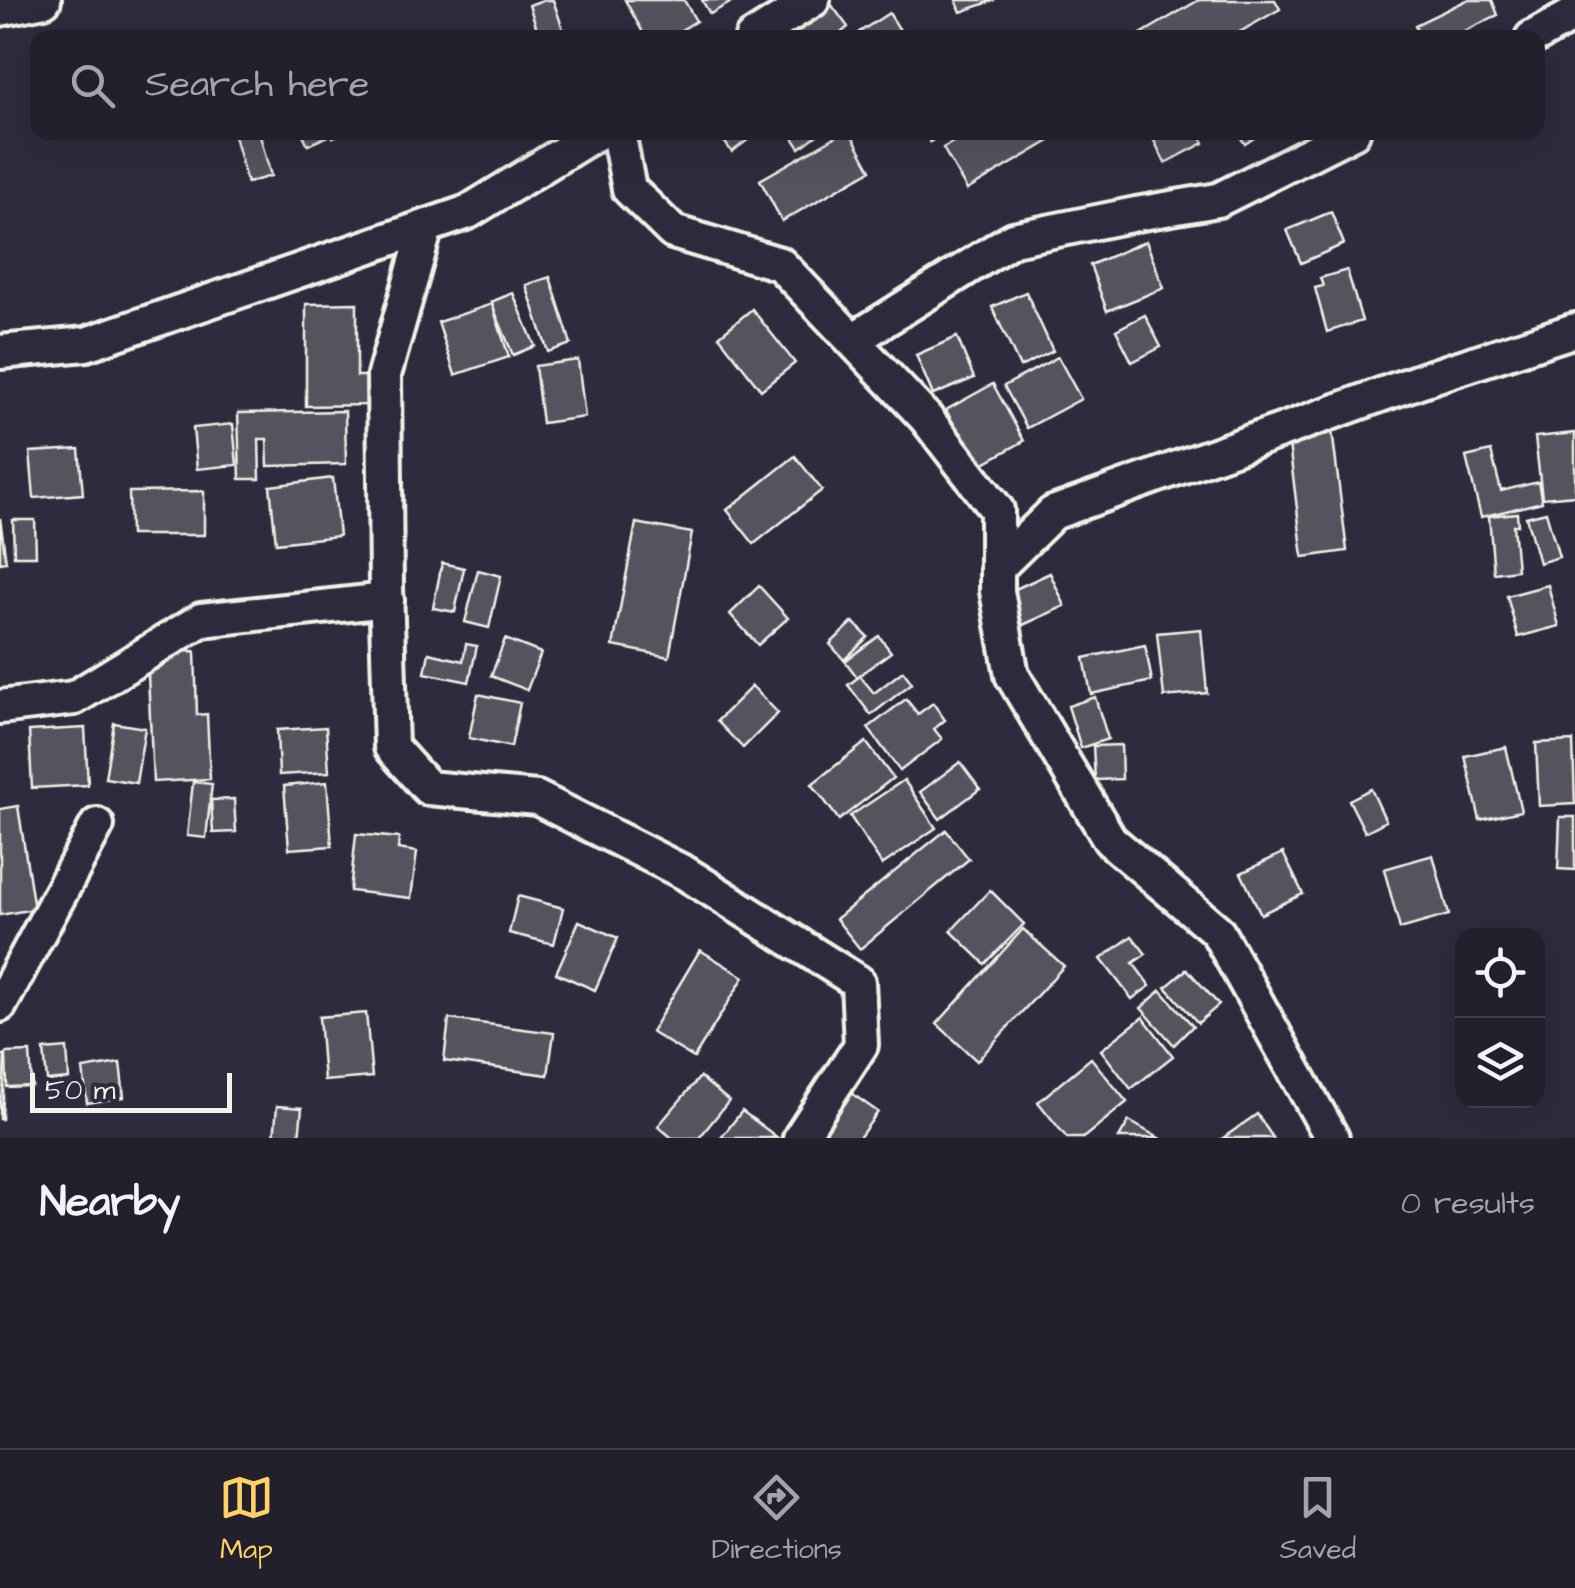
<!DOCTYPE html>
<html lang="en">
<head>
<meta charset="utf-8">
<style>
	:root { --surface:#23202e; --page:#2f2d3a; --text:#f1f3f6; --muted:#a3a3aa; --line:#403e4a; --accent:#ffd166 }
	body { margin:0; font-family:"Architects Daughter",sans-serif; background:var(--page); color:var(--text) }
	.controls { position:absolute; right:30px; bottom:30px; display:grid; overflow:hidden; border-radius:20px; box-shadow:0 10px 40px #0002 }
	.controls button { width:90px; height:90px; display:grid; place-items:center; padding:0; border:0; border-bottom:2px solid var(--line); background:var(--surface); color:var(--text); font:50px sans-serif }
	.scale { position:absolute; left:30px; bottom:25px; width:202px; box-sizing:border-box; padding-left:10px; border:5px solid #f4f1e8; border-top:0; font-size:28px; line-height:35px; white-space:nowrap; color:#f4f1e8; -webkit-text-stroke:8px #2f2a3d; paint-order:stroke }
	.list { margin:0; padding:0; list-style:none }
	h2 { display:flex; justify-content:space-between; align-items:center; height:130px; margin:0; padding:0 40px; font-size:42px }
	h2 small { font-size:32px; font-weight:400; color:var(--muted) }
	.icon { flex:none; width:55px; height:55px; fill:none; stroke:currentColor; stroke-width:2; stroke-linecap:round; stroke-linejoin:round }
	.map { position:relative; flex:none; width:1575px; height:1138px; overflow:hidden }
	.search { position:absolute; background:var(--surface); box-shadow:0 10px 40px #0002; left:30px; right:30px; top:30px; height:110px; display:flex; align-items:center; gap:25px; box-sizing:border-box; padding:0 35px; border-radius:20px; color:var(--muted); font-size:38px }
	.sheet { height:310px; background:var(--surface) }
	nav { display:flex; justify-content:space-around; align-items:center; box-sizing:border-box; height:140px; border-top:2px solid var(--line); background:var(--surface); font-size:28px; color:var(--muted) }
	nav a { display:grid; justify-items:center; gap:5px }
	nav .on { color:var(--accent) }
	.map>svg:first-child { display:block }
	.building { fill:#56525f; stroke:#f4f1e8; stroke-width:2.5 }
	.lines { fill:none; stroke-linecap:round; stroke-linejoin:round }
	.minor-casing { stroke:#f4f1e8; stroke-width:40 }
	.minor { stroke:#2f2a3d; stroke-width:32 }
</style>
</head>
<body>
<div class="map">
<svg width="1575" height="1138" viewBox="0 0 1575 1138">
	<rect width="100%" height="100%" fill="#2f2a3d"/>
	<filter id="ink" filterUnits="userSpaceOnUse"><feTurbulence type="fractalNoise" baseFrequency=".01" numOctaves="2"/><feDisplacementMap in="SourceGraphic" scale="20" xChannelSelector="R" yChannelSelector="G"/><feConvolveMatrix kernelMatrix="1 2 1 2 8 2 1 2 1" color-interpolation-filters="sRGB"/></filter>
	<g filter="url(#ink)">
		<!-- building -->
		<g class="building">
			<polygon points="543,0 553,0 566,38 540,38 529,5"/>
			<polygon points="625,0 684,0 696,21 668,38 646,38"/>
			<polygon points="702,0 735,0 710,14"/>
			<polygon points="828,0 848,27 835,38 791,38 787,32"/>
			<polygon points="956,0 995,0 961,12"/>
			<polygon points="1199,0 1275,0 1280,9 1229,38 1134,38"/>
			<polygon points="1467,0 1492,0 1498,15 1450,38 1421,38 1415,25"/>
			<polygon points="889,13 905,38 861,38 858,33"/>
			<polygon points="233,132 259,132 271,176 247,183"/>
			<polygon points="302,132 345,132 333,137 332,134 308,145"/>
			<polygon points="717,132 758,132 732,152"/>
			<polygon points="789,132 821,132 800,148"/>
			<polygon points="844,132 850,132 871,170 782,221 760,180"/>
			<polygon points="924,132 945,132 930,142"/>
			<polygon points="970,132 1065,132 967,190 943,148"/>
			<polygon points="1150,132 1198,132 1204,143 1165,163"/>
			<polygon points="1237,132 1263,132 1245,144"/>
			<polygon points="1331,212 1344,244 1301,263 1287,230"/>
			<polygon points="1146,241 1164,288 1107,311 1090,265"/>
			<polygon points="1347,270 1362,321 1327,332 1315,288 1323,286 1320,278"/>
			<polygon points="550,277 571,344 548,352 526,285"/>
			<polygon points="1026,292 1053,351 1020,367 992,307"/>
			<polygon points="513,293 535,346 513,355 491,302"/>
			<polygon points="357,303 357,376 369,376 369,405 306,406 306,304"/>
			<polygon points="492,304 509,357 455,375 438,322"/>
			<polygon points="752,309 795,363 761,390 719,336"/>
			<polygon points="1145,315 1161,347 1132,362 1116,330"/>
			<polygon points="957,337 974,378 933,395 916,355"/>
			<polygon points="1058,357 1081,399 1027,428 1004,386"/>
			<polygon points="578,360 585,417 542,423 535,366"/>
			<polygon points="993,384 1024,441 977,467 946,410"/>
			<polygon points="345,411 346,464 268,466 267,439 259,439 260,479 240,479 238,413"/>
			<polygon points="233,424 237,465 197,469 193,428"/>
			<polygon points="1332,430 1347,551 1303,557 1288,436"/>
			<polygon points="1575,433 1575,495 1542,498 1535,437"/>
			<polygon points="79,449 83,494 34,498 30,452"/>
			<polygon points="1491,451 1501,491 1538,482 1542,502 1481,517 1466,457"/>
			<polygon points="795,456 822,490 754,544 727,510"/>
			<polygon points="333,478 339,536 276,543 270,486"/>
			<polygon points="204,491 204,535 130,535 129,492"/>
			<polygon points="1546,512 1559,557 1539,563 1526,517"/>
			<polygon points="1517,513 1518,525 1513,525 1517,570 1494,573 1489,516"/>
			<polygon points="0,518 6,562 0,563"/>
			<polygon points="13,520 35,520 36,556 14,556"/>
			<polygon points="636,523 692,533 669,657 613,646"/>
			<polygon points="442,563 464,568 455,612 433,608"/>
			<polygon points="478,570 501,576 489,628 465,622"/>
			<polygon points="1050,573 1065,606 1023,625 1009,592"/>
			<polygon points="1548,585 1559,626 1518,637 1507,596"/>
			<polygon points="759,586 788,618 758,645 730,614"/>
			<polygon points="853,622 868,637 844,660 830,644"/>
			<polygon points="1201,629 1207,693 1164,697 1157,633"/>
			<polygon points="879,636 891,652 857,677 845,661"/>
			<polygon points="505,639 541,653 527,690 491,676"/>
			<polygon points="466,644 477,646 469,682 425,673 429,653 463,661"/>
			<polygon points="1145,645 1152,681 1091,694 1084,658"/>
			<polygon points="195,651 197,715 207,714 210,779 153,782 147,653"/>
			<polygon points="903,671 912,683 871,715 848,685 860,676 874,693"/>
			<polygon points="752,686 778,713 743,748 717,721"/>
			<polygon points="478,694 520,703 511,747 469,738"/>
			<polygon points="1095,697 1108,739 1081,748 1068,706"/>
			<polygon points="906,699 918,714 933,703 945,720 934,729 942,739 900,771 868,728"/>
			<polygon points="114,723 145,728 136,783 105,778"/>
			<polygon points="326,727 329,772 279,775 277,730"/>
			<polygon points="85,728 88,785 32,788 29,731"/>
			<polygon points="1573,741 1575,804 1539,806 1536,743"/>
			<polygon points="866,742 893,778 839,820 812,784"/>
			<polygon points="1121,745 1122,779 1095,780 1093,746"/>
			<polygon points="1506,747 1521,811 1480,820 1465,756"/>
			<polygon points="960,762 980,789 940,819 920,792"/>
			<polygon points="904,780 936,828 882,865 850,816"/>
			<polygon points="193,782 212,784 206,838 187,836"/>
			<polygon points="327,782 332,846 289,849 284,786"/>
			<polygon points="1371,789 1386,821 1365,832 1349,800"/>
			<polygon points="234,799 236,832 213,833 211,800"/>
			<polygon points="18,806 34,909 0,915 0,809"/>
			<polygon points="1560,817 1575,817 1575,870 1558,869"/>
			<polygon points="946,830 969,859 860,949 836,919"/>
			<polygon points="356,834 399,838 398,849 417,852 411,898 350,891"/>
			<polygon points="1283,853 1303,894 1261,914 1241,873"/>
			<polygon points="1433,855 1449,915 1400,929 1384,869"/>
			<polygon points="990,890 1024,924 985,964 951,931"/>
			<polygon points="518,896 563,908 554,944 509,933"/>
			<polygon points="579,921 618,938 595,990 556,973"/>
			<polygon points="1023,929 1064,966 977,1061 937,1024"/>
			<polygon points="1132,936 1146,954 1133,963 1150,986 1132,999 1101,959"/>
			<polygon points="700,950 744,977 694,1058 651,1032"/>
			<polygon points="1187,969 1219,1005 1198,1023 1166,987"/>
			<polygon points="1161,990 1193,1026 1174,1045 1141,1008"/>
			<polygon points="366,1013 372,1077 324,1081 319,1017"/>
			<polygon points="1143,1017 1173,1056 1131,1089 1101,1050"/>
			<polygon points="449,1019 554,1033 548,1075 444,1061"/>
			<polygon points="67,1048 69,1079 47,1081 44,1050"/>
			<polygon points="30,1052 32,1086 7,1087 6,1053"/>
			<polygon points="0,1055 5,1055 2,1119 0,1119"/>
			<polygon points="1091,1058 1127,1102 1083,1138 1067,1138 1038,1102"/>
			<polygon points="120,1063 124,1097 87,1103 83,1069"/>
			<polygon points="700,1077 729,1101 699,1138 672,1138 658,1126"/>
			<polygon points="844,1088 878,1112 859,1138 808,1138"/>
			<polygon points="277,1106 302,1108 299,1138 274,1138"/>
			<polygon points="742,1111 778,1138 721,1138"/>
			<polygon points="1257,1114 1273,1138 1223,1138"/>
			<polygon points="1129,1121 1159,1138 1119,1138"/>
		</g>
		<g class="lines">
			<defs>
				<g id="minor">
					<polyline points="0,9 44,0"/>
					<polyline points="752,38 813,0"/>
					<polyline points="1532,38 1575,14"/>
					<polyline points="618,132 629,189 673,232 780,264 926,418 997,510 997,591 1012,675 1110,840 1217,931 1332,1138"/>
					<polyline points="426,227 384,375 386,587 391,747 428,788 537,798 685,873 858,982 861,1045 800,1138"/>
					<polyline points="853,340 1013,239 1136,214 1218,200 1353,132"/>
					<polyline points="0,352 86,344 468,212 598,132"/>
					<polyline points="997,568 1053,513 1422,380 1575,330"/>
					<polyline points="0,707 74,698 201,620 387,600"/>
					<polyline points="0,1005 97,825"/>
				</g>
			</defs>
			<!-- minor casing -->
			<use href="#minor" class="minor-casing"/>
			<!-- minor -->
			<use href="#minor" class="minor"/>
		</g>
	</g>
</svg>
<div class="controls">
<button><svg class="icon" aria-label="locate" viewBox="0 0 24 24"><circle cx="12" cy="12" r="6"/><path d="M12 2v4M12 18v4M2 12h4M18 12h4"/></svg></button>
<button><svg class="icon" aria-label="layers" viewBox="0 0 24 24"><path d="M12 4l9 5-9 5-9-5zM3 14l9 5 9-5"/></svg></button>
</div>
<div class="scale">50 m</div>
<div class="search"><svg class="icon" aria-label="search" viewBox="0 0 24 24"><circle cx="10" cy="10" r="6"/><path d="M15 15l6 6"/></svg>Search here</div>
</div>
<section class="sheet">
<h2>Nearby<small>0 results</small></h2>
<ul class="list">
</ul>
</section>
<nav>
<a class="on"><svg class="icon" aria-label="map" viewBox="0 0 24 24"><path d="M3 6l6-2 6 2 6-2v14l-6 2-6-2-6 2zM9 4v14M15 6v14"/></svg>Map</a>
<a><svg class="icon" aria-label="directions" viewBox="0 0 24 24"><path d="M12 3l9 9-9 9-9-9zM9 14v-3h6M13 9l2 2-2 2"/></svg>Directions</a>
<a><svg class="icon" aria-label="saved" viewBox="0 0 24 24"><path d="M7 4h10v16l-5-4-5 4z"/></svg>Saved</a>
</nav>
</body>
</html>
